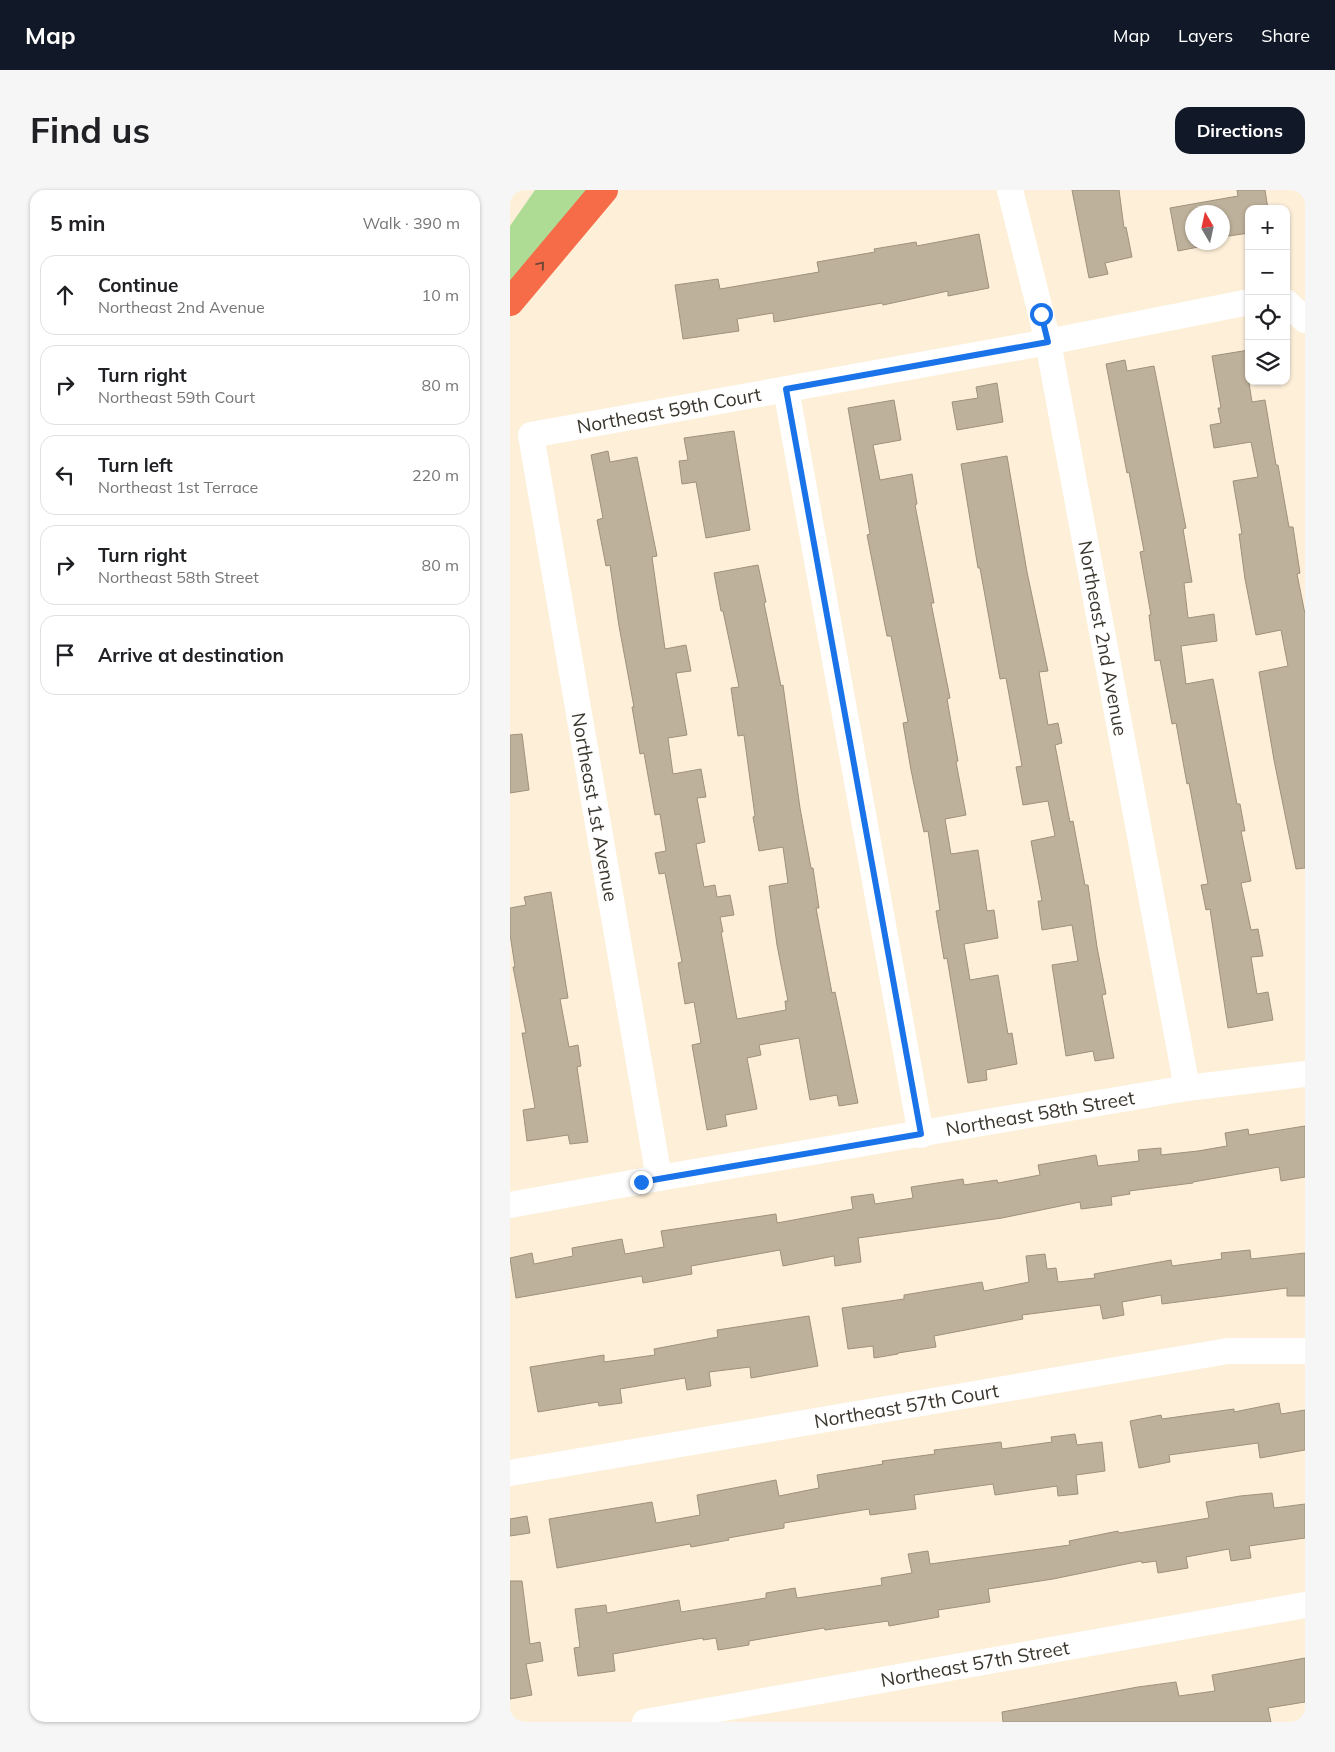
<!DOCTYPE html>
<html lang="en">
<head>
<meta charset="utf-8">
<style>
	:root { --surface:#fff; --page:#f6f6f6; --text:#202124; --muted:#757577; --line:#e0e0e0; --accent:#111827 }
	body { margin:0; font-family:Mulish,sans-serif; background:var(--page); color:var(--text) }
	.controls { position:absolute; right:15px; top:15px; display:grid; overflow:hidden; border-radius:10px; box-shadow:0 1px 4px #0004 }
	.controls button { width:45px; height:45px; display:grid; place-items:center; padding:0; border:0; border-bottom:1px solid var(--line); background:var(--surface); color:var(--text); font:25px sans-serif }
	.compass { position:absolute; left:675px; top:15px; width:45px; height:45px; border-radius:50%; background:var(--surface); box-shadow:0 1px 4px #0004; rotate:351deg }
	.stop { position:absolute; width:15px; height:15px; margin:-11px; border:4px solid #1a73e8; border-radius:50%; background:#fff }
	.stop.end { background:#1a73e8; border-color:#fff; box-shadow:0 1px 5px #0008 }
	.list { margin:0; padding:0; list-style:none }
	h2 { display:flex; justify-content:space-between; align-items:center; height:65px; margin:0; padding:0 20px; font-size:21px }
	h2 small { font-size:16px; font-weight:400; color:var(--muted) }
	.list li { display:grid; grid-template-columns:32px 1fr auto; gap:15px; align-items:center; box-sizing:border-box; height:80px; margin:0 10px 10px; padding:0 10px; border:1px solid var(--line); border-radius:15px }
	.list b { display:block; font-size:19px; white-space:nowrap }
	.list p { margin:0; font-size:16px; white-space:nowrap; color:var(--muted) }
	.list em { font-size:16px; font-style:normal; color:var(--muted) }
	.icon { flex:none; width:28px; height:28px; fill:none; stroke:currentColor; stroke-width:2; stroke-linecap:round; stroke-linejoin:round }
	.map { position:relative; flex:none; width:795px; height:1532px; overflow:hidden; border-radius:15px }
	header { display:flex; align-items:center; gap:30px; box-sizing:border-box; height:70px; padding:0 25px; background:var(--accent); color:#fff }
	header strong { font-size:24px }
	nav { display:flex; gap:28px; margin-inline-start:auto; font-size:18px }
	.intro { display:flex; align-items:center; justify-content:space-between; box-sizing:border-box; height:120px; padding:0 30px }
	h1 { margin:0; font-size:35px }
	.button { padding:12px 22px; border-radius:15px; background:var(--accent); color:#fff; font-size:18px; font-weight:700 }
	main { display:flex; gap:30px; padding:0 30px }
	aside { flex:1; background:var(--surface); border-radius:15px; box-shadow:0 1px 4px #0004 }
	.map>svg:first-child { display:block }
	.green { fill:#aedc94 }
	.building { fill:#beb19b; stroke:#9e927d }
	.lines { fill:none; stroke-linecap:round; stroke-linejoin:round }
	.minor { stroke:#fff; stroke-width:26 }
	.highway { stroke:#f66c49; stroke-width:28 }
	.oneway { stroke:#734635 }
	.route { stroke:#1a73e8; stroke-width:6 }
	.labels { text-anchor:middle; stroke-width:4; stroke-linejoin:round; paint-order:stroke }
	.street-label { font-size:19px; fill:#3b362d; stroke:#fefefe }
</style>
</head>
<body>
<header>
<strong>Map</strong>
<nav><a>Map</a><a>Layers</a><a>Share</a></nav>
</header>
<div class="intro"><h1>Find us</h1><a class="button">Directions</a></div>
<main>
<aside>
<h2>5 min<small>Walk · 390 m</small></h2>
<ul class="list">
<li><svg class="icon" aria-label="ahead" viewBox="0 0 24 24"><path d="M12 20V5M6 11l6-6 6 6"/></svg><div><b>Continue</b><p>Northeast 2nd Avenue</p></div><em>10 m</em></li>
<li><svg class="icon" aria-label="right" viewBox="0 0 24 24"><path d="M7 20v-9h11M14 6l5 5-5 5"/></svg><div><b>Turn right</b><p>Northeast 59th Court</p></div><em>80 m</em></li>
<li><svg class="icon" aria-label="left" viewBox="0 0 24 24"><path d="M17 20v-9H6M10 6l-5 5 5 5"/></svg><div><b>Turn left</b><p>Northeast 1st Terrace</p></div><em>220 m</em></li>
<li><svg class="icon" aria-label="right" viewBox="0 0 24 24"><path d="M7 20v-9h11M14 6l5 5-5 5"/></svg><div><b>Turn right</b><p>Northeast 58th Street</p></div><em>80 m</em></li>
<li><svg class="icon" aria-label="arrive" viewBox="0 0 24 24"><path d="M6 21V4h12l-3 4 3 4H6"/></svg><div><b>Arrive at destination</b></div></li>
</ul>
</aside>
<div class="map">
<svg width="795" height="1532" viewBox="0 0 795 1532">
	<rect width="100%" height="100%" fill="#fdefd8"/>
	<!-- green -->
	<polygon class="green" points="25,0 81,0 0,95 0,36"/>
	<!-- building -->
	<g class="building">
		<polygon points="562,0 609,0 614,38 616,37 622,67 595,73 598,84 579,88"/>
		<polygon points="727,0 755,0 758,19 739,19 739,43 712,47 712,22 682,22 682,52 709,53 668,61 660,18 728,6"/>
		<polygon points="469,44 479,98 438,106 438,101 373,115 372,113 264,132 263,123 227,129 229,141 173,149 165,95 208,89 210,99 309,82 307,72 365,62 364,59 406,52 407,56"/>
		<polygon points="739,160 739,193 742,212 755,210 766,275 768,275 779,337 783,337 790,383 787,384 795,424 795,678 786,679 764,570 749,482 778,476 771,440 746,445 735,389 729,344 732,344 723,291 748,287 741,252 704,258 700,235 711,233 708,218 711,218 702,166"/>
		<polygon points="615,170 617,181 644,176 676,338 673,339 682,392 674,393 678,428 704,424 707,451 671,456 676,494 703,489 727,614 730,614 735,641 731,641 741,691 731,693 741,740 748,739 753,766 741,767 747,804 758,802 763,830 718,838 700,719 696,720 691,695 698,694 679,593 677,594 666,533 662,534 650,470 645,471 639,425 641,425 630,362 634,361 619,282 617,283 596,174"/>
		<polygon points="487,193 493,232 447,240 442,212 468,208 466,197"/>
		<polygon points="384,210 391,250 363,255 370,290 402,284 407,314 405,315 424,413 421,413 440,508 437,509 448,571 446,572 456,625 435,629 441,664 468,660 477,721 484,720 488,748 454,754 460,790 488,785 498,844 502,843 507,874 476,880 477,890 458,893 437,768 434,769 426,721 430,720 418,641 414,642 401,580 393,533 398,532 381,446 377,446 357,345 360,344 338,218"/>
		<polygon points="224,241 240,340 196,348 186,292 172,294 169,271 178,270 174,248"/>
		<polygon points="98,261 100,272 127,267 147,366 142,367 155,459 176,455 181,481 166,483 177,545 158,548 163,584 191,579 196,607 187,608 195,652 186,654 194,697 205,695 207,707 220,705 224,725 210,727 213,742 211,742 227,829 276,820 275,811 278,811 267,755 259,696 278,693 273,657 249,661 243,627 245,626 234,545 228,546 221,498 229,497 213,421 211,421 204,383 248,375 256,412 254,413 271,496 273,495 290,618 301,678 303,678 309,718 306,718 322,803 325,802 348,913 329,916 327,905 300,910 289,848 249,855 251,865 237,868 247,919 215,925 217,936 197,940 182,855 191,853 184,812 175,814 168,773 172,772 155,683 149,684 145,663 156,661 150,624 145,625 134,563 130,564 122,517 124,517 109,436 100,375 96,376 87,330 93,328 81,265"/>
		<polygon points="497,266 517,382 538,481 529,482 538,535 548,533 552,553 545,555 560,632 563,631 575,695 578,695 587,757 596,804 592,805 604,868 585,871 583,861 556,866 542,775 568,771 562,735 532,740 528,711 532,711 521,651 545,646 538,611 513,615 506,577 512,576 496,488 490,489 470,378 468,378 451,274"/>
		<polygon points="12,544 19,600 0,603 0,545"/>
		<polygon points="41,702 58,808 50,809 59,857 68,855 71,876 67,877 78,952 60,954 58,945 17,951 13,920 25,918 12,843 16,843 3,777 5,777 0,744 0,718 16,715 14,707"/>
		<polygon points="795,936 795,987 771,991 769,977 683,992 683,993 619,1001 620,1004 601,1007 602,1015 571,1019 570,1012 492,1028 348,1048 351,1072 325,1076 324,1066 273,1076 270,1060 181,1076 182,1084 133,1093 132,1086 6,1108 0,1068 22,1063 24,1074 63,1066 62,1058 112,1049 115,1064 154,1057 151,1041 266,1024 267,1033 343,1019 341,1007 363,1004 365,1014 403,1008 401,997 453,989 454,995 487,990 488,993 530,985 528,975 586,965 588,976 629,971 628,960 651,958 651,965 688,961 717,956 715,943 738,939 739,945"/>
		<polygon points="740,1060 741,1069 795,1063 795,1106 777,1106 777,1098 652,1114 651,1105 612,1112 614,1125 593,1129 590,1115 512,1125 513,1129 424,1146 426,1157 388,1163 388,1164 364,1168 363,1156 338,1159 332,1118 394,1109 394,1105 472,1092 474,1101 519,1092 516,1066 535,1064 537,1079 546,1078 548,1092 585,1088 584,1084 661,1070 662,1076 712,1069 711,1063"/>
		<polygon points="299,1126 308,1176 241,1188 240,1177 199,1182 201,1196 177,1200 175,1188 110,1199 112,1213 89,1216 88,1212 28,1222 20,1177 94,1165 94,1172 145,1165 144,1159 208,1147 207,1140"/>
		<polygon points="769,1213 771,1224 795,1220 795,1260 750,1268 748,1253 659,1265 660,1272 629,1278 620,1231 651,1225 652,1229 724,1219 724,1222"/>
		<polygon points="565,1244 567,1255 592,1252 595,1281 566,1285 568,1304 548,1306 547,1296 485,1305 483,1294 404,1305 406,1319 360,1325 359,1319 274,1333 274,1338 218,1348 219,1350 181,1357 180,1354 47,1378 39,1329 142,1312 146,1333 190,1325 187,1305 266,1290 269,1306 309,1298 307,1285 373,1274 372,1271 425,1264 424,1260 491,1252 492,1259 542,1252 541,1247"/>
		<polygon points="762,1303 764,1318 795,1314 795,1348 739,1356 741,1368 721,1371 719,1359 676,1367 678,1378 648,1383 646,1371 632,1373 631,1371 543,1389 478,1399 480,1412 428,1420 429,1427 379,1436 378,1431 315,1440 314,1438 239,1451 239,1455 208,1460 206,1448 193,1450 193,1448 103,1464 105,1481 68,1486 64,1458 70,1457 65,1419 96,1415 97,1423 169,1410 171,1422 256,1408 256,1403 285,1398 287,1408 372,1395 371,1388 402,1383 398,1364 418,1361 420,1374 560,1355 559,1351 608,1341 609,1343 699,1328 696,1312 730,1306"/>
		<polygon points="17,1326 20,1343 0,1346 0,1329"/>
		<polygon points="0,1391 12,1391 20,1454 30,1452 33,1471 16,1474 22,1505 0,1509"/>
		<polygon points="795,1468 795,1512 758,1518 761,1532 493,1532 492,1522 628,1497 666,1492 669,1506 705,1501 702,1485"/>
	</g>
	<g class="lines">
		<!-- minor -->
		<g class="minor">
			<path id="s1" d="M500 0 538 152 677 898"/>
			<polyline points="776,112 795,130"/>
			<polyline points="276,199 411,945"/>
			<path id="s2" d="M149 988 21 245 538 152 739 112"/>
			<path id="s3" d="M0 1015 149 988 677 898 795 884"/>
			<path id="s4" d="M0 1283 718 1161H795"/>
			<path id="s5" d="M135 1532 795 1415"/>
		</g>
		<!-- highway -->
		<polyline class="highway" points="0,112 94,0"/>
	</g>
	<!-- one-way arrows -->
	<defs><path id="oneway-chevron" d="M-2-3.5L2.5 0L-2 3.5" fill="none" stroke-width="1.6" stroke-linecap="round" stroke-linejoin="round" transform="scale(1.25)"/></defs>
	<use class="oneway" href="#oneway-chevron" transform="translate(31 75) rotate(-50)"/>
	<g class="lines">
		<!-- route -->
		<polyline class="route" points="131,992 411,944 276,199 538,152 531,124"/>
	</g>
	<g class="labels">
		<!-- street labels -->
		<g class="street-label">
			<text dy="7" stroke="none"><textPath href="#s2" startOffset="894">Northeast 59th Court</textPath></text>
			<text dy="7" stroke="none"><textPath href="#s1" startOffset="458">Northeast 2nd Avenue</textPath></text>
			<text transform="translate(85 617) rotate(80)" y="7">Northeast 1st Avenue</text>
			<text dy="7" stroke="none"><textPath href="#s3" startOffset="538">Northeast 58th Street</textPath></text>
			<text dy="7" stroke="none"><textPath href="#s4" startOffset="402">Northeast 57th Court</textPath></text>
			<text dy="7" stroke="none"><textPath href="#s5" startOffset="335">Northeast 57th Street</textPath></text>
		</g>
	</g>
</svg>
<div class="controls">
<button>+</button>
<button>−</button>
<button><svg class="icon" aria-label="locate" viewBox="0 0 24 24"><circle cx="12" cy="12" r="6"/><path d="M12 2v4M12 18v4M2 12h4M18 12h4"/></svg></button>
<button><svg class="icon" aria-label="layers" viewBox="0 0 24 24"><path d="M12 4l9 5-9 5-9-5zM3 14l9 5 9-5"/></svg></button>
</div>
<svg class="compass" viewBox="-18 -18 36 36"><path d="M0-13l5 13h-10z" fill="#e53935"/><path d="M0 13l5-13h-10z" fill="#757577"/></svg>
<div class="stop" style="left:531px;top:124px"></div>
<div class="stop end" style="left:131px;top:992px"></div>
</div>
</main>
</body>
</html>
